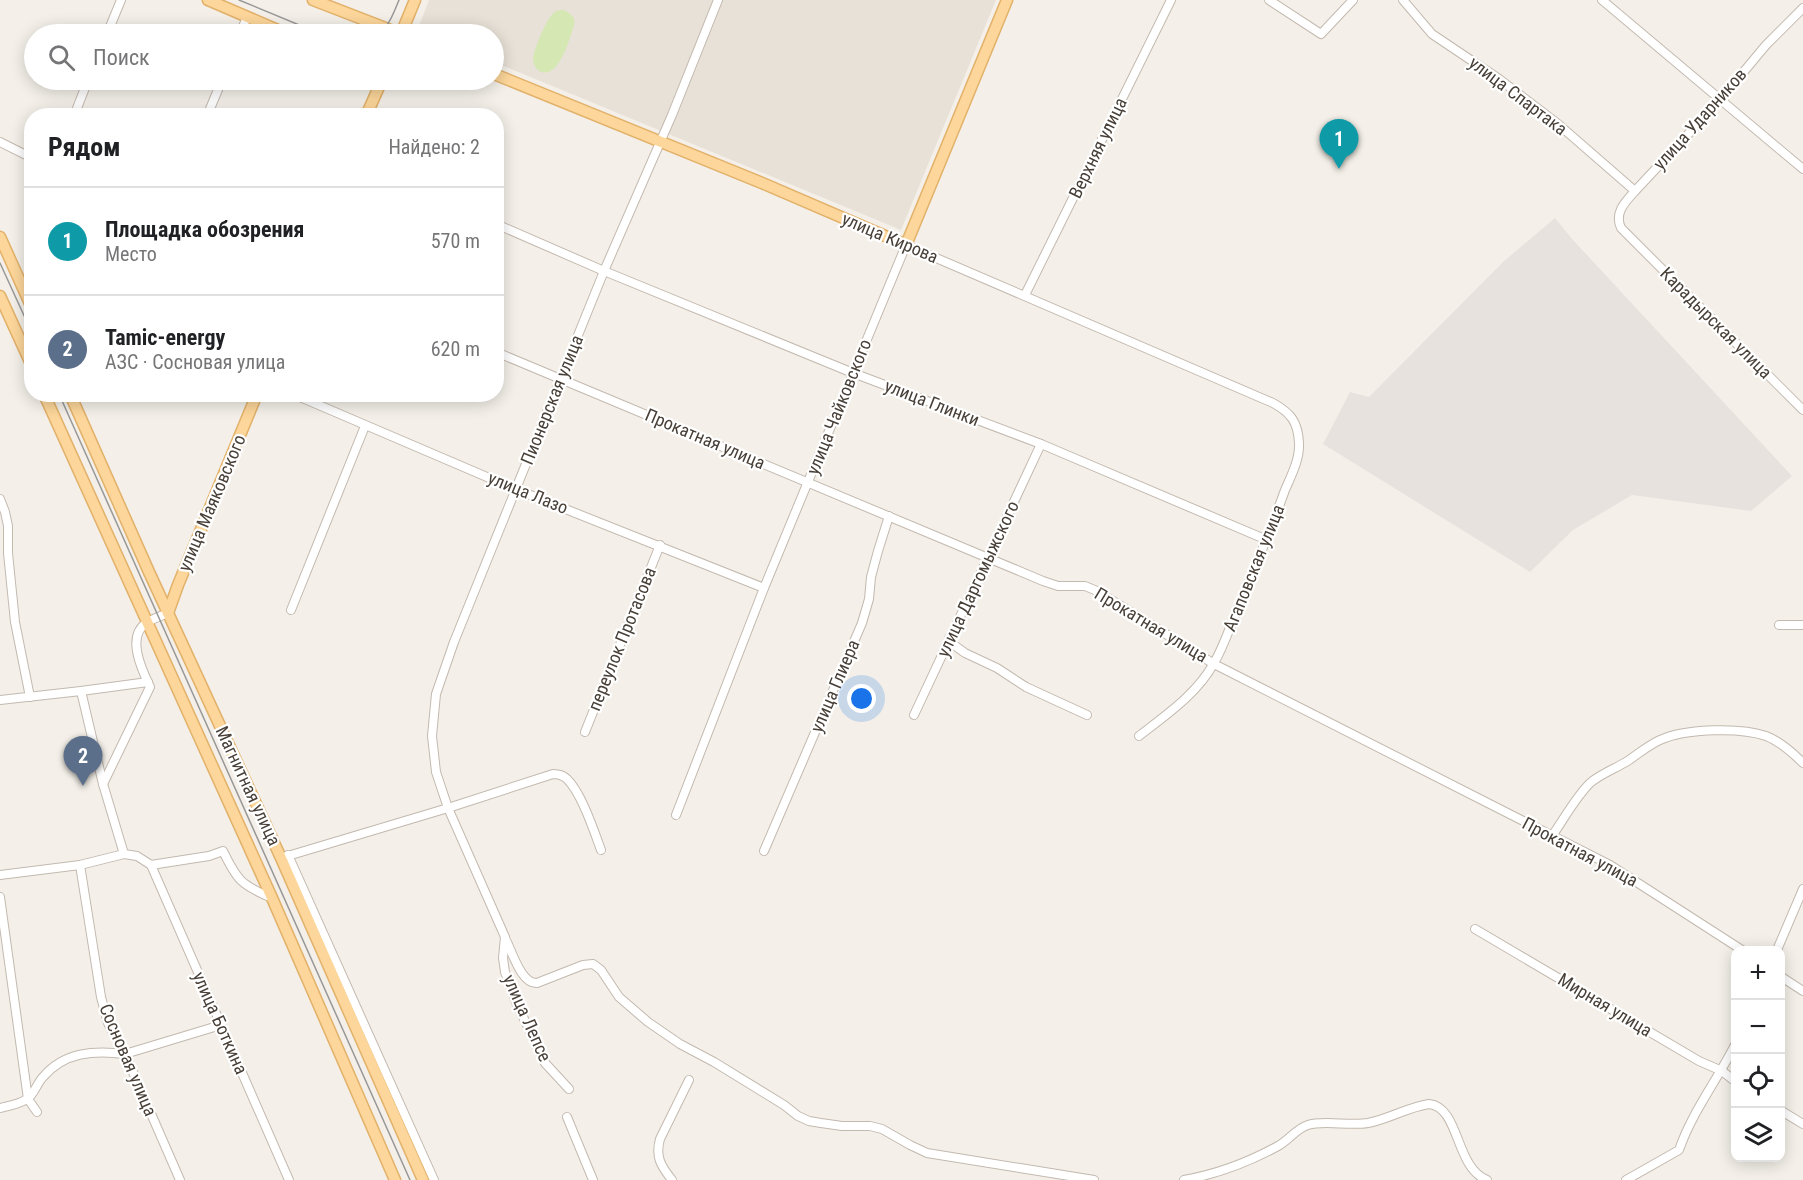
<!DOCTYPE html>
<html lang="ru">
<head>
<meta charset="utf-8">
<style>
	:root { --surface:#fff; --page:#f2f2f2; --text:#202124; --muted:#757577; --line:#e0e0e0; --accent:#0b8043 }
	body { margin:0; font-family:"Roboto Condensed",sans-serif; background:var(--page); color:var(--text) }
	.controls { position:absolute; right:18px; bottom:18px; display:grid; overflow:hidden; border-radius:12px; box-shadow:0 3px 15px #0003 }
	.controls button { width:54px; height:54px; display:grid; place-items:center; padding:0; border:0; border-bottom:2px solid var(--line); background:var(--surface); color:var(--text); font:30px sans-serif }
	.you { position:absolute; left:862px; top:699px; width:21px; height:21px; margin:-15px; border:4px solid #fff; border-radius:50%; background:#1a73e8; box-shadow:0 0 0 9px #1a73e833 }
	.badge { display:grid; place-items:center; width:39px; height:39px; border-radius:50%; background:var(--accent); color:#fff; font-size:20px; font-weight:700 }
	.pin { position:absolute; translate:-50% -50px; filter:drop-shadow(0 2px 3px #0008) }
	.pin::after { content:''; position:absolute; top:32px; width:21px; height:18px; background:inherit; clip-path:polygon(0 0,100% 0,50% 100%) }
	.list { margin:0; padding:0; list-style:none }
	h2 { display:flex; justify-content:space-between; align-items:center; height:78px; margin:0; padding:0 24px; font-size:26px }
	h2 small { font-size:20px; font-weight:400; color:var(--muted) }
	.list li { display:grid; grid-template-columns:39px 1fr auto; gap:18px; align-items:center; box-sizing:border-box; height:108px; padding:0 24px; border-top:2px solid var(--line) }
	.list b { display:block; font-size:22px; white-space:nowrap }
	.list p { margin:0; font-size:20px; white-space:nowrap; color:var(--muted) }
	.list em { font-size:20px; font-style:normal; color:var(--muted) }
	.icon { flex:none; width:33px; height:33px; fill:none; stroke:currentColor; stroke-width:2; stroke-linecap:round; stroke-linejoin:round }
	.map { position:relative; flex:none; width:1803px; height:1180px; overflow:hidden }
	.search { position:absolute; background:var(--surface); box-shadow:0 3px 15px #0003; left:24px; top:24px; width:480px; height:66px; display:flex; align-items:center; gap:15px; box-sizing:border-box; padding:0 21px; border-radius:33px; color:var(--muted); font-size:22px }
	.panel { position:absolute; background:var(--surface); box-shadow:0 3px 15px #0003; left:24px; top:108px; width:480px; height:294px; border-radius:24px }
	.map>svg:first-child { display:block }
	.residential { fill:#e8e1d7 }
	.industrial { fill:#e7e2de }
	.green { fill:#d5e7b3 }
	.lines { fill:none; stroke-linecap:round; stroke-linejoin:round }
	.minor-casing { stroke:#c3b9af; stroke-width:10 }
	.major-casing { stroke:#e2b16a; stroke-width:13 }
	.minor { stroke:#fff; stroke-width:8 }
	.major { stroke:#fcd69a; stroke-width:10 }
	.tram { stroke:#989898; stroke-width:1.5 }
	.labels { text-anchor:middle; stroke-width:4.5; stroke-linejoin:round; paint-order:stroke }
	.street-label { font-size:18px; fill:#484038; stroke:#fff }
</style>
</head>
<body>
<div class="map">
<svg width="1803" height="1180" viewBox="0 0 1803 1180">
	<rect width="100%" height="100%" fill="#f4f0e9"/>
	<!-- residential -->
	<polygon class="residential" points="429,0 996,0 901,230 494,62 494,34 426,34 417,31"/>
	<!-- industrial -->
	<polygon class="industrial" points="1555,218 1573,240 1792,476 1751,511 1632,495 1573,530 1530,572 1323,444 1350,392 1369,397 1503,262"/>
	<!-- green -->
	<path class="green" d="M564 10C571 14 576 17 574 25 570 37 558 84 538 70 535 68 533 62 533 58 534 49 548 15 555 12 557 10 562 10 564 10Z"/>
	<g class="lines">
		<defs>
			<g id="minor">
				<polyline points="1269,0 1321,34 1353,0"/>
				<polyline points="1403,0 1432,34 1499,79 1558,124 1635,191"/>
				<polyline points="1602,0 1803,169"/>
				<path d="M1803 8 1766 45 1721 99 1635 191C1625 202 1614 213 1621 228L1803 410"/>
				<polyline points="107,34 121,0"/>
				<polyline points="240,34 247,17"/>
				<polyline points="74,116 88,80"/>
				<polyline points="207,116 222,80"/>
				<polyline points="0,142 32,158"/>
				<polyline points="496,224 604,271 853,373 1041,444 1267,540"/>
				<polyline points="1025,295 1171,0"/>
				<polyline points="496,352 1043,581 1058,586 1085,586 1097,591 1214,664 1610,865 1742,950"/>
				<polyline points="293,394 515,489 764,588"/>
				<polyline points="0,499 5,512 8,526 8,553 15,622 30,697"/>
				<polyline points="291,610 365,426"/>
				<polyline points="1779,625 1803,625"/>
				<polyline points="949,638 954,645 965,653 997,668 1026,687 1087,715"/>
				<polyline points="81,691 103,784 124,854"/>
				<polyline points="0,700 81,691 148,682"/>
				<polyline points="914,715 1041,444"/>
				<polyline points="585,732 660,545"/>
				<path d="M103 784 150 687C142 670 126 637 146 623 152 619 161 616 168 613"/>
				<path d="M676 815 764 588 906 245C1029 297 1151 351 1273 403 1291 413 1298 422 1299 443 1300 459 1291 476 1285 490 1270 532 1253 572 1236 613 1229 629 1223 648 1214 663 1197 694 1166 715 1139 736"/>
				<path d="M1552 836C1564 819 1575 798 1590 783 1601 774 1614 769 1626 762 1639 754 1650 743 1665 738 1689 729 1741 727 1766 736 1779 741 1793 753 1803 763"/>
				<polyline points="764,851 862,623 869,599 871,577 878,551 889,516"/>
				<polyline points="288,855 434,1180"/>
				<path d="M281 858 448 808 553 774C559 774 563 775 567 779 581 792 594 831 601 850"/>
				<polyline points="80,865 101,997 108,1023 125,1054 180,1180"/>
				<polyline points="151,865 289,1180"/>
				<path d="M0 875 80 865 124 854 137 856 151 865 209 856 223 851C237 880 241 885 272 898"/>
				<polyline points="0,897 28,1099 37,1112"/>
				<polyline points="1475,929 1699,1061 1722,1071 1736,1082"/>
				<path d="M505 938C512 951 521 984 537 983L583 965 593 964 601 970 619 997 648 1022 680 1044 714 1062 784 1105 798 1116 809 1121 821 1123 842 1126H870L882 1129 910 1145 927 1153 1094 1180"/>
				<polyline points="1777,950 1803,889"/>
				<polyline points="1780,976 1803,991"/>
				<polyline points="569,1089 545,1063 516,1002 505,972 503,958 505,937 448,808 436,772 432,736 436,694 454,642 604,271 672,115 718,0"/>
				<path d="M0 1108C8 1106 20 1104 27 1099 34 1095 37 1083 43 1077 64 1052 94 1050 125 1054L221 1025"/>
				<polyline points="1780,1110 1803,1124"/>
				<polyline points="567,1117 593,1180"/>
				<path d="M672 1180C661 1166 655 1157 660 1139L689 1080"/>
				<path d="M1184 1180C1217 1174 1249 1162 1278 1146 1289 1140 1297 1128 1308 1125 1322 1120 1350 1126 1368 1123 1389 1119 1408 1107 1429 1104 1460 1107 1455 1168 1487 1180"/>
				<path d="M1626 1180 1679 1150C1692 1112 1718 1079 1736 1043"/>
			</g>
			<g id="major">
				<polyline points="208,0 287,34"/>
				<polyline points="313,0 401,34"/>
				<polyline points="401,34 415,0"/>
				<polyline points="494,74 762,183 906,245 1007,0"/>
				<polyline points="366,116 382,80"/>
				<polyline points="0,237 32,308"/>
				<polyline points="0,296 32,366"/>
				<polyline points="44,394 272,898 395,1180"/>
				<polyline points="70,394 149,572 281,858 423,1180"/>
				<polyline points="168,613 178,585 257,394"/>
			</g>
		</defs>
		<!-- minor casing -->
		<use href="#minor" class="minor-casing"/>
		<!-- major casing -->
		<use href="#major" class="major-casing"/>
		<!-- minor -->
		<use href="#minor" class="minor"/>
		<!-- major -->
		<use href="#major" class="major"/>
		<!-- tram -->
		<g class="tram">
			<polyline points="239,0 321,34"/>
			<path d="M378 34C389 27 394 12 399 0"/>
			<polyline points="0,263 32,333"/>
			<polyline points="59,394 410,1180"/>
		</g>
	</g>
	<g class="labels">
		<!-- street labels -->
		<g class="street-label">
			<text transform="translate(1518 96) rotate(37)" y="6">улица Спартака</text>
			<text transform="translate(1700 119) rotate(-48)" y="6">улица Ударников</text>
			<text transform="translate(1098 148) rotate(-64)" y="6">Верхняя улица</text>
			<text transform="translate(890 238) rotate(23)" y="6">улица Кирова</text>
			<text transform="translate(1716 323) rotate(45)" y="6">Карадырская улица</text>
			<text transform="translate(552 400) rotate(-68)" y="6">Пионерская улица</text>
			<text transform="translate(932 403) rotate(21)" y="6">улица Глинки</text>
			<text transform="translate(839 407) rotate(-68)" y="6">улица Чайковского</text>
			<text transform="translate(705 439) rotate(23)" y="6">Прокатная улица</text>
			<text transform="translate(528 493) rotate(22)" y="6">улица Лазо</text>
			<text transform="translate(212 503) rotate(-67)" y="6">улица Маяковского</text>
			<text transform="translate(1254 568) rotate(-68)" y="6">Агаповская улица</text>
			<text transform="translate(978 579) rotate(-65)" y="6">улица Даргомыжского</text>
			<text transform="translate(1151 625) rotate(31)" y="6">Прокатная улица</text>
			<text transform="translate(622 639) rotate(-68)" y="6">переулок Протасова</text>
			<text transform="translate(835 686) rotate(-67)" y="6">улица Глиера</text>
			<text transform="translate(248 786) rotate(65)" y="6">Магнитная улица</text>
			<text transform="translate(1580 852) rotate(28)" y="6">Прокатная улица</text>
			<text transform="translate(1605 1005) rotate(31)" y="6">Мирная улица</text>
			<text transform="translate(527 1018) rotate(66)" y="6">улица Лепсе</text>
			<text transform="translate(220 1023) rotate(66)" y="6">улица Боткина</text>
			<text transform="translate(128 1060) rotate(67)" y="6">Сосновая улица</text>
		</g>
	</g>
</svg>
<div class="controls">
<button>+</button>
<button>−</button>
<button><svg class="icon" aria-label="locate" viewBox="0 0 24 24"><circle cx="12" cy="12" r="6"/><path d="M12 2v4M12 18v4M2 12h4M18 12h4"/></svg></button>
<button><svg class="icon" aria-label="layers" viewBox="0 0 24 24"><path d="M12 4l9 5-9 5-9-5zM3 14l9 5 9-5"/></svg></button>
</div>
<div class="you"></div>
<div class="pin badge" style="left:1339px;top:169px;background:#0f9aa8">1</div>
<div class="pin badge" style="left:83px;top:786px;background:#5c6f8a">2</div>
<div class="search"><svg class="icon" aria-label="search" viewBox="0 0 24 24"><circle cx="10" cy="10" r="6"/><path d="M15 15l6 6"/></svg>Поиск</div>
<section class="panel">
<h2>Рядом<small>Найдено: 2</small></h2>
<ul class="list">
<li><span class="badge" style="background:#0f9aa8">1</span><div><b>Площадка обозрения</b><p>Место</p></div><em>570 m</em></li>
<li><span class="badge" style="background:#5c6f8a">2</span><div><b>Tamic-energy</b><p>АЗС · Сосновая улица</p></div><em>620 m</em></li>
</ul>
</section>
</div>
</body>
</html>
